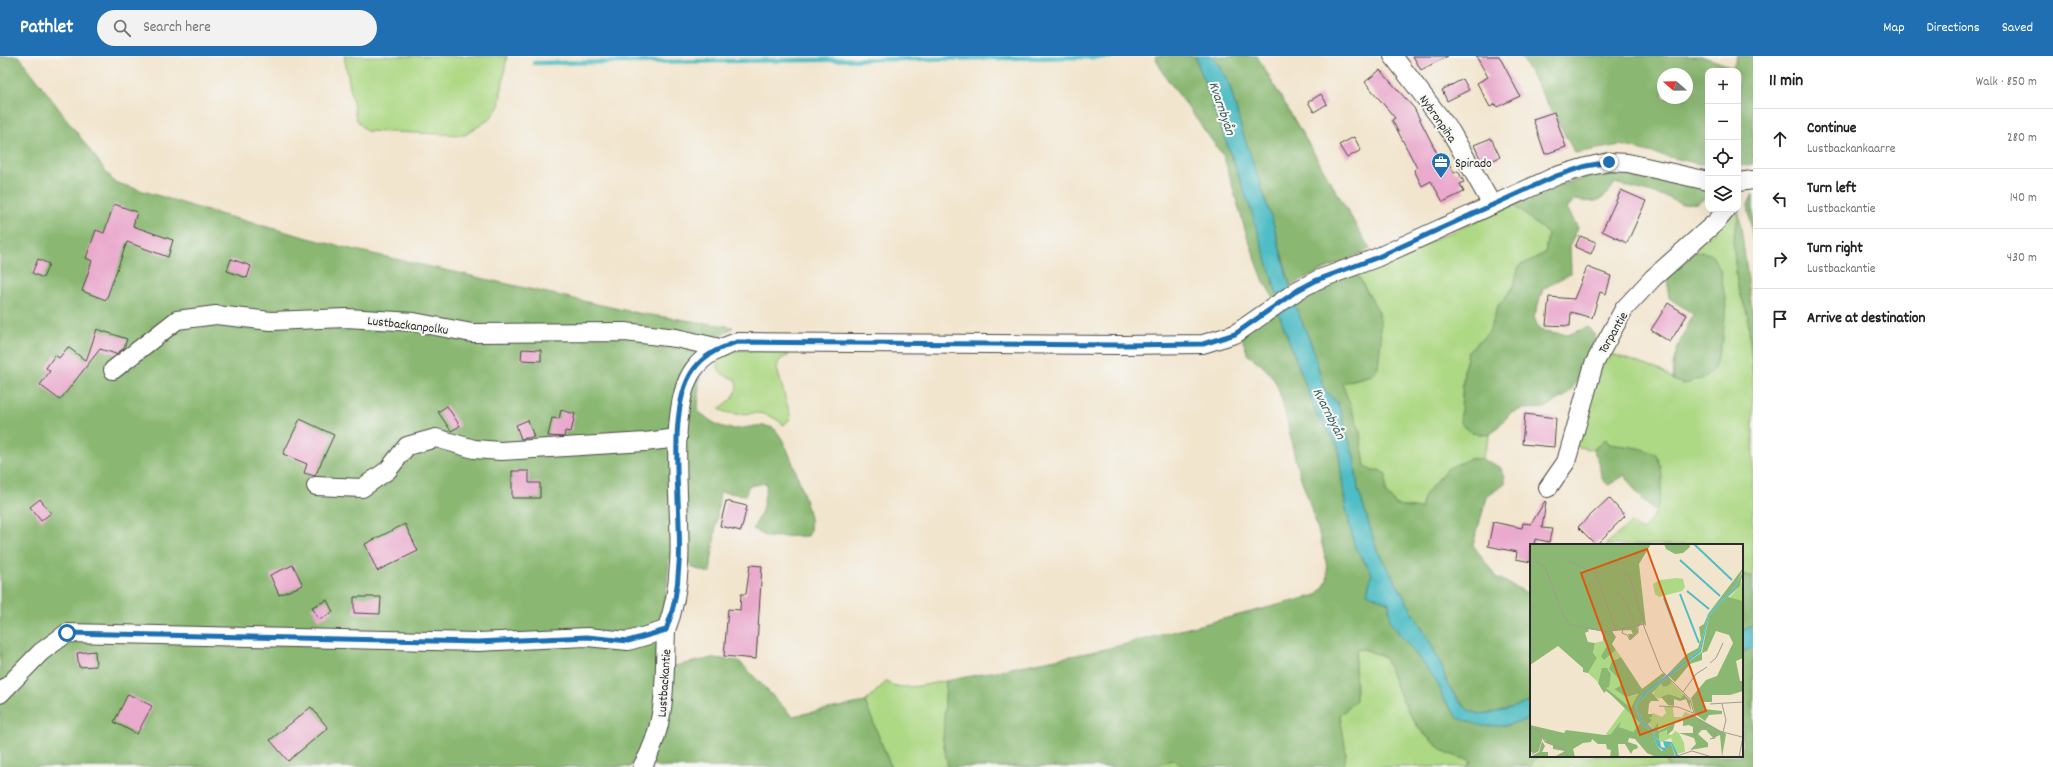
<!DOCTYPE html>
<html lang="en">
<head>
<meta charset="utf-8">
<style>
	:root { --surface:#fff; --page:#f2f2f2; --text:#222; --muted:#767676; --line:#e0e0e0; --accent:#1f6fb2 }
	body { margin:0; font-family:Dekko,sans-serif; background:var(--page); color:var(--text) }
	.controls { position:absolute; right:12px; top:12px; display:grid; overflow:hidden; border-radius:8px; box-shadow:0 4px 16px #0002 }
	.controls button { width:36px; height:36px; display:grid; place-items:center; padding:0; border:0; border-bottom:1px solid var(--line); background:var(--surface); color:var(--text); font:20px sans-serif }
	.compass { position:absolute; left:1657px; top:12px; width:36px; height:36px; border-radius:50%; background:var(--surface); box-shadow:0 4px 16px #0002; rotate:290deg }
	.stop { position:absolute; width:12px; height:12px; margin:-9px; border:3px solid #1f6fb2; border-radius:50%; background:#fff }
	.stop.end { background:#1f6fb2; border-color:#fff; box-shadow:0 1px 4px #0008 }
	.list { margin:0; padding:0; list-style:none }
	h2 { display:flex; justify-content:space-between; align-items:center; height:52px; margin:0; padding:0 16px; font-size:17px }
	h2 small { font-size:13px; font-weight:400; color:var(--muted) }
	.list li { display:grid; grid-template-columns:26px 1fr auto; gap:12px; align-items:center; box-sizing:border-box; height:60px; padding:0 16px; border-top:1px solid var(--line) }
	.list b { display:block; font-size:15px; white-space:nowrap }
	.list p { margin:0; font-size:13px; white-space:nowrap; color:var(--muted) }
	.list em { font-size:13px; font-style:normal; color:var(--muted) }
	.icon { flex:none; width:22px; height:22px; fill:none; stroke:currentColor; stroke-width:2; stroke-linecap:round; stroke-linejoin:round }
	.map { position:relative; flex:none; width:1753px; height:711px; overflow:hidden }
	header { display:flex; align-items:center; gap:24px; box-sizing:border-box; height:56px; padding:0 20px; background:var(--accent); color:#fff }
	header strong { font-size:19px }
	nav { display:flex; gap:22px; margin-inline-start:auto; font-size:14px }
	.search { width:280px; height:36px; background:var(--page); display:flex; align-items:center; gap:10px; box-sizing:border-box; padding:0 14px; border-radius:22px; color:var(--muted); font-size:15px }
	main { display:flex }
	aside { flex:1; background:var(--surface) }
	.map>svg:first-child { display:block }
	.green { fill:#add884; stroke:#6c8258 }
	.forest { fill:#8ab872; stroke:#5a724e; fill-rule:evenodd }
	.water { fill:#4fbdc5; stroke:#3d7478 }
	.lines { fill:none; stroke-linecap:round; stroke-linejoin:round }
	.stream { stroke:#4fbdc5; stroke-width:4.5 }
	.building { fill:#eaaacd }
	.minor-casing { stroke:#494743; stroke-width:20 }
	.minor { stroke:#fff; stroke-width:18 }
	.route { stroke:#1f6fb2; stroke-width:5 }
	.labels { text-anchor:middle; stroke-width:4; stroke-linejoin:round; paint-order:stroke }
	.street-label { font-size:13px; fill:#2b2b2b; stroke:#f6f6f2 }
	.poi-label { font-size:13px; fill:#2b2b2b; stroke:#f6f6f2; text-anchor:start }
	.water-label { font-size:14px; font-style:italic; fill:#385e61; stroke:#f6f6f2 }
	.inset-river { fill:none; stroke:#4fbdc5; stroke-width:2 }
	.inset-road { fill:none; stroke:#a29b8d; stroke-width:1 }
	.view { fill:#df570e; fill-opacity:0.15; stroke:#df570e; stroke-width:2 }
	.inset-edge { fill:none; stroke:#2b2b2b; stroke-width:2 }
</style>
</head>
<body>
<header>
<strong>Pathlet</strong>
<div class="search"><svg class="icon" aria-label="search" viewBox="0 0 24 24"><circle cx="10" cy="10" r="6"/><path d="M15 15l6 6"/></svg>Search here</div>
<nav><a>Map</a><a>Directions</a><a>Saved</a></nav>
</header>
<main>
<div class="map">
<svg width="1753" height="711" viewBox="0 0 1753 711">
	<rect width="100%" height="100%" fill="#f6f6f2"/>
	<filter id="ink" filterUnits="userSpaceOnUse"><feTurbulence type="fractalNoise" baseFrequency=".025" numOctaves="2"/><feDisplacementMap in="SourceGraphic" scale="8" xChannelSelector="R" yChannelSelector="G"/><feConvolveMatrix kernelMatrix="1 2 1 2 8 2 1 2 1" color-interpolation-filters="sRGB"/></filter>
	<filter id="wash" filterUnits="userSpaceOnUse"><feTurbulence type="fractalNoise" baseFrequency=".012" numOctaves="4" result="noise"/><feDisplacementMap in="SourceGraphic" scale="16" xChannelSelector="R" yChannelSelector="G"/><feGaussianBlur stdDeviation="0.9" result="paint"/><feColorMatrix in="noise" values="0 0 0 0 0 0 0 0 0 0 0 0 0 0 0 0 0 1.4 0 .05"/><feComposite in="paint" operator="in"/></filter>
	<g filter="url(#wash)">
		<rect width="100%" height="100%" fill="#f2e5ce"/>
		<!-- green -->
		<g class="green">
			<polygon points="344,0 507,0 499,50 490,63 465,79 366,75 356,63"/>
			<polygon points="1514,149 1548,178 1545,197 1519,210 1513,232 1498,250 1489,276 1468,296 1464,315 1461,350 1472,377 1490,379 1482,403 1469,403 1422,453 1398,450 1386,437 1372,415 1365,410 1359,372 1341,327 1372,319 1379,256 1358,220 1352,219"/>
			<path d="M1735 156 1739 157 1733 184 1737 227 1748 261 1753 322V521L1742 518V489H1605L1631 467 1643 475C1662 450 1663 440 1661 409L1639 392 1609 388 1606 383 1593 394 1575 390 1606 296 1659 314 1682 328 1690 327 1701 196 1690 198Z"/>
			<path d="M739 294 789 296 788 300C780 302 778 305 777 313L791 362 784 369C755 345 744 367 719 353 730 345 741 337 735 323 722 319 714 315 720 301Z"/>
			<path d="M1357 593H1364L1385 601C1399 637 1410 673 1444 695 1452 700 1464 702 1473 705L1466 711H1344L1346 697 1340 659 1356 644 1355 602Z"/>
			<path d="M946 625 943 684 948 711H891L865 646 886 626C903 636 927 628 946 625Z"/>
			<polygon points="1538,700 1663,700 1669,711 1529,711"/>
			<polygon points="1173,704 1185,711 1148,711"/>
		</g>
		<!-- forest -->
		<g class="forest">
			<path d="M0 0H19L114 126 208 155 342 191 637 257 733 271 700 296 698 355C707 362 716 370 727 372 741 376 759 365 773 372 786 379 807 446 810 462 811 469 811 474 808 480L767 481 753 473 762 455 767 427 748 430 746 439 720 436 710 517 693 512 684 502H669L660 613 713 602 739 605 792 660 865 646 891 711H659L635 702 630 711H0Z"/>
			<polygon points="1155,0 1195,0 1251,154 1278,241 1275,244 1264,226 1246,177 1224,101 1163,17"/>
			<polygon points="1213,0 1257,0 1370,193 1301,224 1291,231 1274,170 1240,68 1229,27"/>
			<path d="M1521 0H1701L1733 11 1737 0H1753V108L1738 110V15H1708V108H1699L1620 89 1575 97ZM1663 18H1687V42H1663Z"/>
			<path d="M1604 117 1702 130 1708 136V140L1698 147 1681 148 1667 141 1615 127C1602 147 1597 147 1574 144L1567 152 1578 172 1570 189 1571 217 1543 233 1534 261 1539 274 1568 279 1588 271 1596 281 1574 330 1565 340 1545 352 1522 353 1511 357 1490 379 1472 377 1460 367 1464 315 1468 296 1489 276 1498 250 1513 232 1519 210 1545 197 1548 178 1514 149C1543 135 1573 123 1604 117Z"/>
			<polygon points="1753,138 1753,184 1748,148"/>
			<polygon points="1739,157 1753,261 1753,322 1748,261 1737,227 1733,184"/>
			<path d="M1701 196 1711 198 1720 213 1726 248 1723 283 1714 312 1704 323 1693 324 1690 327 1682 328 1673 324C1670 301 1684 278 1693 258L1669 242 1668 234V217L1690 198Z"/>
			<polygon points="1352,219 1358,220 1379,256 1381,284 1378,311 1372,319 1342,327 1359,372 1365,410 1372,415 1379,414 1386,418 1386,437 1397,450 1421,453 1425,438 1448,412 1469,403 1482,403 1500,411 1505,420 1505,427 1487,441 1473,489 1496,521 1531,539 1531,646 1496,656 1479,658 1468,654 1448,630 1441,609 1430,586 1377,494 1358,433 1354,401 1338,348 1324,333 1311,287 1294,247 1314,232"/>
			<path d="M1279 252V258L1317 359 1338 390 1345 448 1355 492 1372 517 1367 537 1389 547 1390 566 1436 624 1443 642 1458 662 1504 670 1531 662V700H1541H1538L1529 711H1466L1472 705C1463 702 1451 700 1443 694 1410 671 1399 638 1385 601L1364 593 1357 594 1355 602 1356 644 1340 659 1346 697 1344 711H1185L1173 704 1148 711H948L943 684 946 625 1106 593 1317 539C1321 534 1325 530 1327 524 1331 502 1303 431 1296 406 1290 383 1287 358 1279 335 1275 320 1261 307 1248 299L1241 279Z"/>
			<path d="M1606 383 1609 388 1639 392 1656 398C1665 416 1663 437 1656 455 1643 445 1633 433 1625 419L1609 429C1597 422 1602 413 1598 403 1597 399 1594 398 1593 394Z"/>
			<polygon points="1742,518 1753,521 1753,569 1742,575"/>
			<polygon points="1753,591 1753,711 1669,711 1663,700 1742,700 1742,596"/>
		</g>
		<!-- water -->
		<g class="water">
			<polygon points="1195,0 1213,0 1229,27 1240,68 1274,170 1294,247 1311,287 1324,333 1338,348 1354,401 1358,433 1377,494 1430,586 1441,609 1448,630 1459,645 1468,654 1479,658 1496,656 1531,646 1531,662 1504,670 1482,670 1458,662 1443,642 1436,624 1390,566 1389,547 1367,537 1372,517 1355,492 1345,448 1338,390 1317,359 1279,258 1278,241 1251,154"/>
			<polygon points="1753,569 1753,591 1742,596 1742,575"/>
		</g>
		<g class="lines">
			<!-- stream -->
			<polyline class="stream" points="534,7 1110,1"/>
		</g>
		<g id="blocks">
			<!-- building -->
			<g class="building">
				<polygon points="1413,0 1448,0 1421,14"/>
				<polygon points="1476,0 1499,0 1520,40 1497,51 1496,48 1490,51 1477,27 1488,21"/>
				<polygon points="1380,14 1414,52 1439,101 1445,99 1454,117 1458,115 1464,126 1460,128 1464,136 1443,146 1431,125 1422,130 1414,114 1417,112 1392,64 1395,62 1365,26"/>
				<polygon points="1463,23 1469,34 1447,45 1442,34"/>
				<polygon points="1321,38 1327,48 1314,56 1308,46"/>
				<polygon points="1554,56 1566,91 1545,98 1533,63"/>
				<polygon points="1354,81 1361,94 1347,102 1339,89"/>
				<polygon points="1491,82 1500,101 1483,109 1474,89"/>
				<polygon points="1621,134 1646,145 1627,187 1602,175"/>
				<polygon points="114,148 137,156 133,170 173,184 168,201 127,186 106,244 82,235 92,205 86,202 96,174 104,177"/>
				<polygon points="1580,180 1596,186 1591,198 1575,191"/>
				<polygon points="38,203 49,208 43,222 32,217"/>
				<polygon points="231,203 251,210 247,222 227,215"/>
				<polygon points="1587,211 1611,220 1606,238 1600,236 1592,262 1571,256 1570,270 1546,269 1549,241 1574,243"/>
				<polygon points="1668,247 1687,259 1670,286 1651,274"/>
				<polygon points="97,273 127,283 124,292 116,298 100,293 60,344 40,329 50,315 46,312 55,299 59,302 68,291 86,305"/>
				<polygon points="522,293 541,294 541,305 521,304"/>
				<polygon points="447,350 460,370 451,375 438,356"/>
				<polygon points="561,354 575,358 571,376 565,375 564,381 548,380 552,362 559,363"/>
				<polygon points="1525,358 1556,362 1554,391 1522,388"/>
				<polygon points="300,363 334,379 315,420 304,417 307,408 283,398"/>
				<polygon points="528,364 534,381 521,383 516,369"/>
				<polygon points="512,415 529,415 529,427 540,427 540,442 512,442"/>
				<polygon points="1609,442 1625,460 1596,489 1578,471"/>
				<polygon points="40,443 51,457 41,465 30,451"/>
				<polygon points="726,445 747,450 741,475 720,470"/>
				<polygon points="1545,445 1546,446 1542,472 1552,473 1549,486 1535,483 1534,489 1531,489 1531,506 1516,503 1517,496 1488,490 1493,466 1522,472 1523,467 1531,468"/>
				<polygon points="405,468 418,495 377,515 365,488"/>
				<polygon points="293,509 303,529 279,539 270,519"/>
				<polygon points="750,509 762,510 756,603 724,600 728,553 740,554 741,538 746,538"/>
				<polygon points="354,541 381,541 380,558 354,557"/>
				<polygon points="327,544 333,556 319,564 312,551"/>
				<polygon points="95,595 96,610 79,611 77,597"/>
				<polygon points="128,638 152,650 137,678 114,666"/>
				<polygon points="311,651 328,672 288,705 270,684"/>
			</g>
		</g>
	</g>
	<g filter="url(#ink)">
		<use href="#blocks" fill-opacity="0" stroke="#494743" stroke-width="1"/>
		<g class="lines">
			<defs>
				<g id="minor">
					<polyline points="1393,0 1451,76 1492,149"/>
					<polyline points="1738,126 1753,124"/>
					<polyline points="113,314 177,264 216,259 271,265 346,262 414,266 472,277 625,276 676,282 720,292"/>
					<polyline points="316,430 362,432 388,414 407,390 436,382 474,393 501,395 645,386 678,382"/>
					<polyline points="1548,432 1566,406 1594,308 1624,253 1653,222 1716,166 1727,153"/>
					<polyline points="0,638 41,596 67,577 478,586 587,581 628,585 666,574"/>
					<path d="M642 711C668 668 664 622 666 574 674 554 678 529 679 508 683 458 665 352 694 313 705 298 720 292 737 286L1120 289 1203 288 1235 278 1298 234 1317 224 1376 202 1556 120 1586 111 1609 106 1628 107 1708 125"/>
				</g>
			</defs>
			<!-- minor casing -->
			<use href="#minor" class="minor-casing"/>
			<!-- minor -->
			<use href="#minor" class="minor"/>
		</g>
	</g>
	<g class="lines" filter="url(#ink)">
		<!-- route -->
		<path class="route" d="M67 577 478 586 587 581 628 585 666 574C674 554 678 529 679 508 683 458 664 352 694 313 705 298 720 292 737 286L1120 289 1203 288 1235 278 1298 234 1317 224 1376 202 1556 120 1586 110 1609 106"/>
	</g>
	<!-- icons -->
	<defs>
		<symbol id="office-pin" viewBox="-11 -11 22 30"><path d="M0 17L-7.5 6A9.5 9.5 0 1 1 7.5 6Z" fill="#1f6fb2" stroke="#f6f6f2"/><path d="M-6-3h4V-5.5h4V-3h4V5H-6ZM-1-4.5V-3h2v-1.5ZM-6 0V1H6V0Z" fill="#fff"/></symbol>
	</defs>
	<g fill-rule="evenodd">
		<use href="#office-pin" x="1430" y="95" width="22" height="30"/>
	</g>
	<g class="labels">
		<!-- street labels -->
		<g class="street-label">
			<text transform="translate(1439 62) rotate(55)" y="5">Nybronpiha</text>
			<text transform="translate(408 268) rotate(7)" y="5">Lustbackanpolku</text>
			<text transform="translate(1612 276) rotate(-60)" y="5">Torpantie</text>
			<text transform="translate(663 627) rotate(-86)" y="5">Lustbackantie</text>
		</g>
		<!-- poi labels -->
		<g class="poi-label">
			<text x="1455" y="111">Spirado</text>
		</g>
		<!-- water labels -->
		<g class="water-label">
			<text transform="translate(1223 52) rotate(71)" y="5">Kvarnbyån</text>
			<text transform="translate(1330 357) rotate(63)" y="5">Kvarnbyån</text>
		</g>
	</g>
	<!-- overview -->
	<g transform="translate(1530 488)">
		<rect width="213" height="213" fill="#f2e5ce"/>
		<path d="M147 34 153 35 155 43 152 47 129 53 125 50 123 40 130 36ZM213 34V57L198 55 210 42ZM73 97 77 102 74 116 86 106 91 113 85 115 81 127 91 137 90 142 84 145 95 152 108 151 101 165 76 144 81 130 78 125 71 129 68 138 58 129 67 114 63 109 65 99ZM142 138 154 150 152 154 139 150 129 155 123 151 125 145 132 140 134 143ZM134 163H143L144 173H152L155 168 161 170 128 187 126 181 123 185 118 178H121L119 174 123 169 132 173 136 169ZM95 164 110 179 102 189 89 183 81 191 76 190ZM136 186 138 190 141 191 145 188 143 186 149 189 154 199 155 208 146 210 141 194 131 198 127 194 129 189Z" fill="#add884"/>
		<path d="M0 0H121L109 20 116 82 113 79 107 83 108 88 100 96 98 90H103L101 86 82 87 86 93 82 100 86 106 74 116 71 112 77 102 73 96V87L58 85 59 87 55 89 58 98 65 99 63 109 67 114 58 129 53 128V124L28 102 0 121ZM134 0H159L160 3 153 9 145 10 136 5ZM213 24 207 40 178 71 170 106 137 131 157 110 168 104 171 95 169 83 174 80 178 70ZM213 27 210 42 198 53 213 57V114L206 117 210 137H213V147L200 151H182V158H174V165L192 167V170L179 171 175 177 165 170 161 154 176 136 187 132 203 99 199 91 186 87 177 107 172 109V116L160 120 145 138 139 132 172 108 179 72 206 43ZM91 113 112 145 133 129 136 131 111 152 105 162 111 179 123 188 127 202 132 207 141 199 145 212 126 213 117 209 105 195 99 194 98 198 107 201 108 204 103 206 101 210 95 200H88L89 213H80L81 206 77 205 76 200H68L62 195 61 198 53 199 43 205 45 213H24L35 207 23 205V201L17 199 12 193 8 207 3 209 0 207V181L34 189 36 186 75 191 81 190 91 177 89 183 103 188 110 179 80 150 76 147 74 149 68 139 72 124H77L81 130 79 143 76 144 101 164 108 150 96 153 84 145 90 142 91 137 79 125 82 117ZM138 133 142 138 139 141 134 143 131 140 122 149 129 157H121L119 160 118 170H122V173L119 174 122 176 118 180 123 185 128 179V187L161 171 145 179 143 186 137 191V186L129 189V196L125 193 124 187 113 178 106 162 117 149ZM139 150 151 154 154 150 160 157 161 167 156 155 150 157 144 155V162L138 161 131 153ZM163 171 196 190 192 213 190 191 183 194 176 186H172L168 190 178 199V203L160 206 166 200 164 194 149 189H163V183L159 181 153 182V176ZM12 197 15 202 12 208H18V213H0L9 208Z" fill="#8ab872"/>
		<path d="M213 25 207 42 179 72 171 108 117 149 106 162 113 178 124 187 126 194 130 197 131 203 135 204 133 197 142 198 149 213H146L141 199 134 207 127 202 123 188 111 179 105 162 113 149 170 106 178 71 207 40Z" fill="#4fbdc5"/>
		<path class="inset-river" d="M164 0 202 36M150 16 190 52M157 47 179 65M150 50 169 99M134 54 154 107"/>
		<path class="inset-road" d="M7 17 15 23 34 73 41 81 77 88 113 80 131 126 160 155 165 173 189 187 212 193M39 17 66 30 86 86M91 26 100 33 114 81M88 48 96 58 104 80M93 85 92 89 97 91 100 96 108 89V82L112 80M180 119 186 114 193 99M153 148 166 130 177 123M180 160 213 158M192 160 196 176 193 188M129 162 148 163 163 169M147 178 163 170M0 183 8 186 15 198 33 205 39 213M165 191V187L170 183 179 182M180 195 185 194V185M2 210 8 207 12 194M144 213 162 207 182 213M209 213 213 193"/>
		<path class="view" d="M117 5 176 167 110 191 51 29Z"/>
		<rect width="213" height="213" class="inset-edge"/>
	</g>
</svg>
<div class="controls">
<button>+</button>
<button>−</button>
<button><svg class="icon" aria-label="locate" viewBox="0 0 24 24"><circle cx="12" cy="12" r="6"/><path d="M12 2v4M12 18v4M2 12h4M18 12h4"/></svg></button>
<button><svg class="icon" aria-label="layers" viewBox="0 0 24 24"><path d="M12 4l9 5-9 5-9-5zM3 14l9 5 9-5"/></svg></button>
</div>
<svg class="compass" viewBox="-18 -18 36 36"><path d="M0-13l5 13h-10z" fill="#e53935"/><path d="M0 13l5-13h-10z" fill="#767676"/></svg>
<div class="stop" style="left:67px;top:577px"></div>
<div class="stop end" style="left:1609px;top:106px"></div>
</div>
<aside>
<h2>11 min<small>Walk · 850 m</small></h2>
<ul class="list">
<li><svg class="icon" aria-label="ahead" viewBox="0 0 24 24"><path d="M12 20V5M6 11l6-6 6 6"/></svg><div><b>Continue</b><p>Lustbackankaarre</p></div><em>280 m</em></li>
<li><svg class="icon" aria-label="left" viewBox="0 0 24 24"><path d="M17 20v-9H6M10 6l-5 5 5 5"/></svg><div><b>Turn left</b><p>Lustbackantie</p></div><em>140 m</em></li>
<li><svg class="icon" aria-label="right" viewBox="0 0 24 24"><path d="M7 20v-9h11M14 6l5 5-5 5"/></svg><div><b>Turn right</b><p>Lustbackantie</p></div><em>430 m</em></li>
<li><svg class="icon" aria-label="arrive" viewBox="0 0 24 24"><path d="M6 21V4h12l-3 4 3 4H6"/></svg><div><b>Arrive at destination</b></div></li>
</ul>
</aside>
</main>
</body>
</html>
